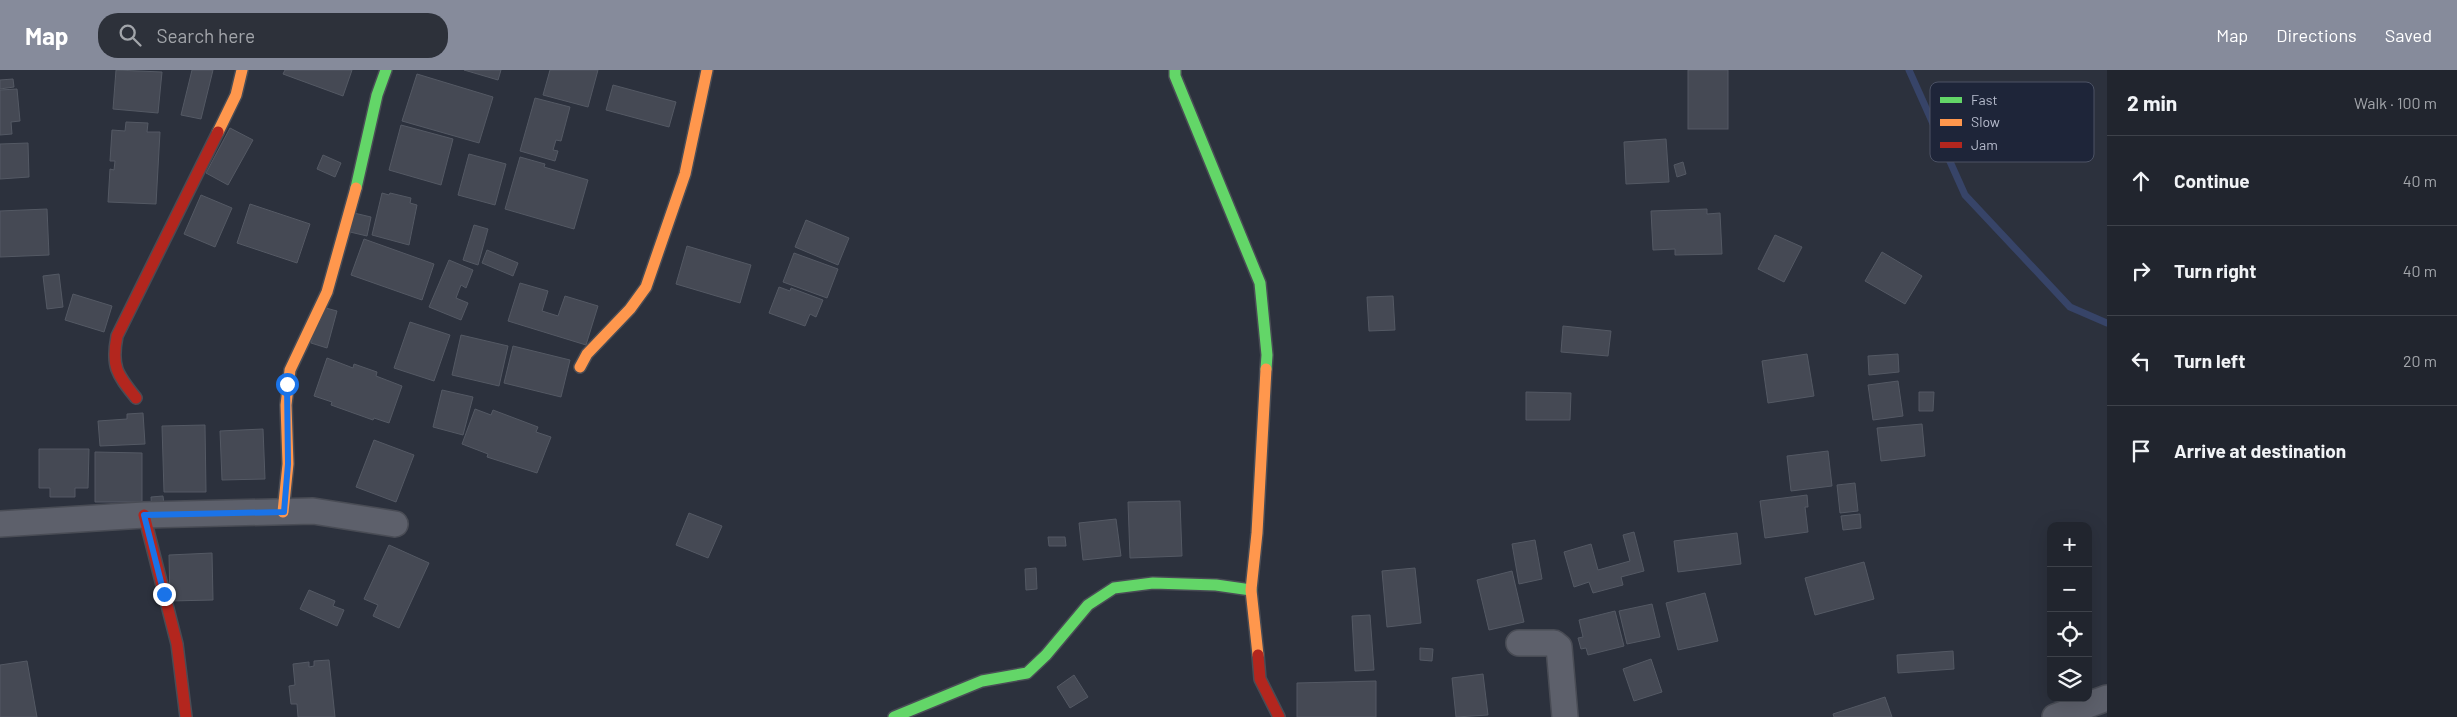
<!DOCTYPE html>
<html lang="en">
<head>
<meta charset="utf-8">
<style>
	:root { --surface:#21252e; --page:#2d313a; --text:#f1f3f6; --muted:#a2a5aa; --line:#3e424a; --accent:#868b9b }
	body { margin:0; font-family:Barlow,sans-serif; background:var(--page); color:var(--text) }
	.controls { position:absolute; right:15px; bottom:15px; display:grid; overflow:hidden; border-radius:10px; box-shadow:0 5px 20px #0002 }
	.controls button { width:45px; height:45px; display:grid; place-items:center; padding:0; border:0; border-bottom:1px solid var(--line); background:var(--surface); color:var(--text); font:25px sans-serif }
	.stop { position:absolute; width:15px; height:15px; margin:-11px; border:4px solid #1a73e8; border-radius:50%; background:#fff }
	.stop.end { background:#1a73e8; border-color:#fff; box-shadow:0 1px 5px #0008 }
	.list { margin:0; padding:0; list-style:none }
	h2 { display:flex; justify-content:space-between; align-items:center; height:65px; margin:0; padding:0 20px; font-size:21px }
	h2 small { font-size:16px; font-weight:400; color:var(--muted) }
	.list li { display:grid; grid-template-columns:32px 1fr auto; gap:15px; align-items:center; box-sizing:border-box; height:90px; padding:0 20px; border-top:1px solid var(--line) }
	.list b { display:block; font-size:19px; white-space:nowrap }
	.list em { font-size:16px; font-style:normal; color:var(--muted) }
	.icon { flex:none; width:28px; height:28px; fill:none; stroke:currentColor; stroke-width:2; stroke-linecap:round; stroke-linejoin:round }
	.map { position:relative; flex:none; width:2107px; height:647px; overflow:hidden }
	header { display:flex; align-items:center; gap:30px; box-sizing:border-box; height:70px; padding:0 25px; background:var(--accent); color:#fff }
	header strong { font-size:24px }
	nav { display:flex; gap:28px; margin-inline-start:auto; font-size:18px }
	.search { width:350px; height:45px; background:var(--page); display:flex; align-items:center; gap:12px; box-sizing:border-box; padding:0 18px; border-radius:20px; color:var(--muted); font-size:19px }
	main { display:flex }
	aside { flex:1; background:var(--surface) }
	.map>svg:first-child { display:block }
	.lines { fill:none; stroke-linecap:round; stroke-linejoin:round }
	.stream { stroke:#374468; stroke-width:7 }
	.building { fill:#454954; stroke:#545964 }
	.street-casing { stroke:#494c55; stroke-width:28 }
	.fast-casing { stroke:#494c55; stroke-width:14 }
	.slow-casing { stroke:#494c55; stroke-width:14 }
	.jam-casing { stroke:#494c55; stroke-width:14 }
	.street { stroke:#5d606b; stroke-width:25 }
	.fast { stroke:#63d668; stroke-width:11 }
	.slow { stroke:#ff974d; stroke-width:11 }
	.jam { stroke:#b3261e; stroke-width:11 }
	.route { stroke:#1a73e8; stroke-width:6 }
	.key { fill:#1e2539; stroke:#4c5265; stroke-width:1 }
	.key-label { font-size:14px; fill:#b7bccd }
</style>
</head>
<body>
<header>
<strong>Map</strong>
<div class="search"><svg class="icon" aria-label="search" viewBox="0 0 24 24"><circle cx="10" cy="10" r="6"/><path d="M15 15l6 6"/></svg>Search here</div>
<nav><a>Map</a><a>Directions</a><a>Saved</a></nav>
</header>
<main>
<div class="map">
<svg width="2107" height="647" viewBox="0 0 2107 647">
	<rect width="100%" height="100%" fill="#2c313d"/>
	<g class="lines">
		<!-- stream -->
		<polyline class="stream" points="1909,0 1965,125 2070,237 2107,253"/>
	</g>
	<!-- building -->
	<g class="building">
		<polygon points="116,0 162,2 158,43 113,39"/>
		<polygon points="192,0 213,0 201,49 181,45"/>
		<polygon points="285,0 352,0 343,26 283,4"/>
		<polygon points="464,0 501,0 498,10"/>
		<polygon points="550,0 598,0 588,37 543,25"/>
		<rect x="1688" y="0" width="40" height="59"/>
		<polygon points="417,4 493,27 479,73 402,51"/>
		<polygon points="13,9 14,17 0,19 0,10"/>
		<polygon points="613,15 676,32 669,57 606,40"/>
		<polygon points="17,19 20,51 11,52 12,64 0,65 0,20"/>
		<polygon points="535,28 570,37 561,71 556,70 553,80 558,81 555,91 520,81"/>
		<polygon points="126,52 148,53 147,62 160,62 156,134 108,132 110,99 114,100 115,91 110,91 112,60 125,61"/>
		<polygon points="401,55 453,69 441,115 389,100"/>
		<polygon points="230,58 253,70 228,115 206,103"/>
		<polygon points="1666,69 1669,112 1626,114 1624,72"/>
		<polygon points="28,73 29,107 0,109 0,74"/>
		<polygon points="469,84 506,94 495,135 458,125"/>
		<polygon points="323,85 341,93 335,107 317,99"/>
		<polygon points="520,87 545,94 544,97 588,110 574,159 505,139"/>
		<polygon points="1683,92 1686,104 1677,107 1674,95"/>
		<polygon points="382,123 389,125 390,123 411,128 410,133 417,135 409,175 372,165"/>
		<polygon points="201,125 232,138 215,177 184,164"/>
		<polygon points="250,134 310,154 297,193 237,173"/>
		<polygon points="47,139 49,185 0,187 0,141"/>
		<polygon points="1707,139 1707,144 1720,143 1722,184 1675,185 1675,179 1653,180 1651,141"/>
		<polygon points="354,143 371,147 367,166 350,162"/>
		<polygon points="806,150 849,168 838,195 795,177"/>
		<polygon points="474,155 488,159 478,195 463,190"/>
		<polygon points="1775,165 1802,177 1784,212 1758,199"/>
		<polygon points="364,169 434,194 422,230 351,205"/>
		<polygon points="687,176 751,195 740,233 676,214"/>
		<polygon points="487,180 518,193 513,206 482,193"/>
		<polygon points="1882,182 1922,206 1905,234 1865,211"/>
		<polygon points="794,183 838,199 827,228 783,212"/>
		<polygon points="449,190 473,200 466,218 461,215 456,228 468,233 461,250 429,237"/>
		<polygon points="59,204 63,237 47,239 43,206"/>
		<polygon points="520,213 548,221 542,241 558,246 565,226 598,236 586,275 508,251"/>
		<polygon points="779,217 790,221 791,218 823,230 816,247 810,244 805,256 769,243"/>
		<polygon points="73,224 112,236 104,262 65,250"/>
		<polygon points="1393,226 1395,260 1369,261 1367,227"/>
		<polygon points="322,237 337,241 327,278 311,273"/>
		<polygon points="410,252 450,265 434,311 394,298"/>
		<polygon points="1563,256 1611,261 1608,286 1561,282"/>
		<polygon points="461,265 508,276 499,316 452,305"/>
		<polygon points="513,276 570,290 561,327 504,313"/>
		<polygon points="1807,284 1814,326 1768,333 1762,291"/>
		<polygon points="1898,284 1899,302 1869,305 1868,286"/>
		<polygon points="327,288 353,298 354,294 377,302 376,306 402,316 389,353 374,348 373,350 331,335 332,332 314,326"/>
		<polygon points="1898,311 1903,346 1873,350 1868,315"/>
		<polygon points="442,320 473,327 463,365 433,357"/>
		<polygon points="1526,322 1571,323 1570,350 1526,350"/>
		<polygon points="1919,322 1934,322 1933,341 1919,341"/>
		<polygon points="475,339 491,345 493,340 538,357 536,362 551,367 537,403 487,387 488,384 462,374"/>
		<polygon points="143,343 145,374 100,376 98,351 127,349 127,344"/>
		<polygon points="1922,354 1925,386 1881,391 1877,358"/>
		<polygon points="205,355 206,422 164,422 162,356"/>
		<polygon points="263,359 265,409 222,410 220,361"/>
		<polygon points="374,370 414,385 396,432 356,417"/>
		<polygon points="39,379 89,379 88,418 75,418 75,427 50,427 50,418 39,418"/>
		<polygon points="1828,381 1832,416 1791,421 1787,386"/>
		<polygon points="95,382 142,383 142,432 95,432"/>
		<polygon points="1855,413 1858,441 1840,443 1837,415"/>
		<polygon points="1807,425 1808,437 1805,437 1808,462 1765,468 1760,431"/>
		<polygon points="163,426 165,443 152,444 151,427"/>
		<polygon points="1180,431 1182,486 1130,488 1128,432"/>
		<polygon points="689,443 722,456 708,488 676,475"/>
		<polygon points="1860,444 1861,458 1843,460 1841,446"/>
		<polygon points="1116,449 1121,486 1083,490 1079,453"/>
		<polygon points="1634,462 1644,501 1621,507 1623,515 1593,523 1589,512 1574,517 1564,482 1591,474 1598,500 1630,491 1623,465"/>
		<polygon points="1737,463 1741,494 1678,502 1674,471"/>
		<polygon points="1048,467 1065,467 1066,476 1049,476"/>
		<polygon points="1535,470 1542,509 1519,514 1512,474"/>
		<polygon points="389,475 429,493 399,558 373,546 378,535 364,529"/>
		<polygon points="212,483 213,530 170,531 169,485"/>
		<polygon points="1864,492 1874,529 1815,545 1805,508"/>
		<polygon points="1036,498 1037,519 1026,520 1025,499"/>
		<polygon points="1415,498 1421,553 1387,557 1382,501"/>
		<polygon points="1512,501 1524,552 1489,560 1477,510"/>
		<polygon points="309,520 335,531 333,536 344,540 337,556 300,539"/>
		<polygon points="1705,523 1718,571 1678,580 1666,533"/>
		<polygon points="1652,534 1660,567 1627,574 1619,541"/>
		<polygon points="1615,541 1624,576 1588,585 1586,578 1581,579 1578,568 1583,567 1579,550"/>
		<polygon points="1370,545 1374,600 1355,601 1352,546"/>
		<polygon points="1420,578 1433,579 1432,591 1420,590"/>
		<polygon points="1953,581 1954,599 1898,603 1897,585"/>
		<polygon points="1651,589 1662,622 1634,631 1623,599"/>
		<polygon points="329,590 335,647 298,647 297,634 291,634 289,616 295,615 293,594 309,592 309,597 314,596 314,591"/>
		<polygon points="27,591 37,647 0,647 0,595"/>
		<polygon points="1483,604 1488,645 1456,647 1452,608"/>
		<polygon points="1074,605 1088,627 1070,638 1057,617"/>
		<polygon points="1376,611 1376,647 1297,647 1297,613"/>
		<polygon points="1885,627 1892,647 1834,647 1833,644"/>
	</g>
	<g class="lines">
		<defs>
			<g id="street">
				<polyline points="0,454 144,445 313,441 395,454"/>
				<polyline points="1519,573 1554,573 1559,577 1565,647"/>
				<polyline points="2055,647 2107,628"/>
			</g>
			<g id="fast">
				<polyline points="1175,0 1175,6 1260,213 1267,285 1266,299"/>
				<polyline points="356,118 377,25 386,0"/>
				<polyline points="894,647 982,611 1027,603 1046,585 1088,535 1114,518 1153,513 1216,515 1251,520"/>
			</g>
			<g id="slow">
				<polyline points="218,62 236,25 242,0"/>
				<polyline points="580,297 587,284 630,239 646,217 685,104 707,0"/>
				<polyline points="283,442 288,394 286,335 290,300 327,222 356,118"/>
				<polyline points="1258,585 1251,520 1257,463 1266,299"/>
			</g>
			<g id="jam">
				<path d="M136 328C117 304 111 297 117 266L218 62"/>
				<polyline points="144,445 177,574 186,647"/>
				<polyline points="1258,585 1260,609 1279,647"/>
			</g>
		</defs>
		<!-- street casing -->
		<use href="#street" class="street-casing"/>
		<!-- fast casing -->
		<use href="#fast" class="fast-casing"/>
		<!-- slow casing -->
		<use href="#slow" class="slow-casing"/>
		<!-- jam casing -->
		<use href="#jam" class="jam-casing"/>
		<!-- street -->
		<use href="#street" class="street"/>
		<!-- fast -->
		<use href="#fast" class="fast"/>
		<!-- slow -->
		<use href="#slow" class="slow"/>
		<!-- jam -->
		<use href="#jam" class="jam"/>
	</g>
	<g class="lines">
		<!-- route -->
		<polyline class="route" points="164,524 144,445 284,442 288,394 287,314"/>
	</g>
	<!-- legend -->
	<rect x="1930" y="12" width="164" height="80" rx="8" class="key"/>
	<rect x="1940" y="27" width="22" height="6" fill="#63d668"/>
	<rect x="1940" y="49" width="22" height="7" fill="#ff974d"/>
	<rect x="1940" y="72" width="22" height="6" fill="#b3261e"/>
	<g class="key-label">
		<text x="1971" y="35">Fast</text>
		<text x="1971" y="57">Slow</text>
		<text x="1971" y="80">Jam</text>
	</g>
</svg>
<div class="controls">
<button>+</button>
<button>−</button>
<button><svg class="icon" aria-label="locate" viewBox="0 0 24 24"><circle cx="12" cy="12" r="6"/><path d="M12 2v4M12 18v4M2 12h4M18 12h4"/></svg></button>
<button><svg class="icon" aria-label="layers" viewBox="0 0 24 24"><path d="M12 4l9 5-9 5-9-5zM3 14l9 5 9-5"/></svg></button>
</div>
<div class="stop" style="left:287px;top:314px"></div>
<div class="stop end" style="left:164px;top:524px"></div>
</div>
<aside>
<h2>2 min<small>Walk · 100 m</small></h2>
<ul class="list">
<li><svg class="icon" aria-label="ahead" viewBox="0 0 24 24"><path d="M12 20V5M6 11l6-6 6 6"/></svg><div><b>Continue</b></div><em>40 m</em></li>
<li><svg class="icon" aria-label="right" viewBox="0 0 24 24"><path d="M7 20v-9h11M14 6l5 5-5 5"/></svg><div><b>Turn right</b></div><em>40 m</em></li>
<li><svg class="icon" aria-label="left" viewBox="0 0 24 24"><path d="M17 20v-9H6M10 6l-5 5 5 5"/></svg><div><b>Turn left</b></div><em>20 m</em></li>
<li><svg class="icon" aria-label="arrive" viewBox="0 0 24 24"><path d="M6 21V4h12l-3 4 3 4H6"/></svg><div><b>Arrive at destination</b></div></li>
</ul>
</aside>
</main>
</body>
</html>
